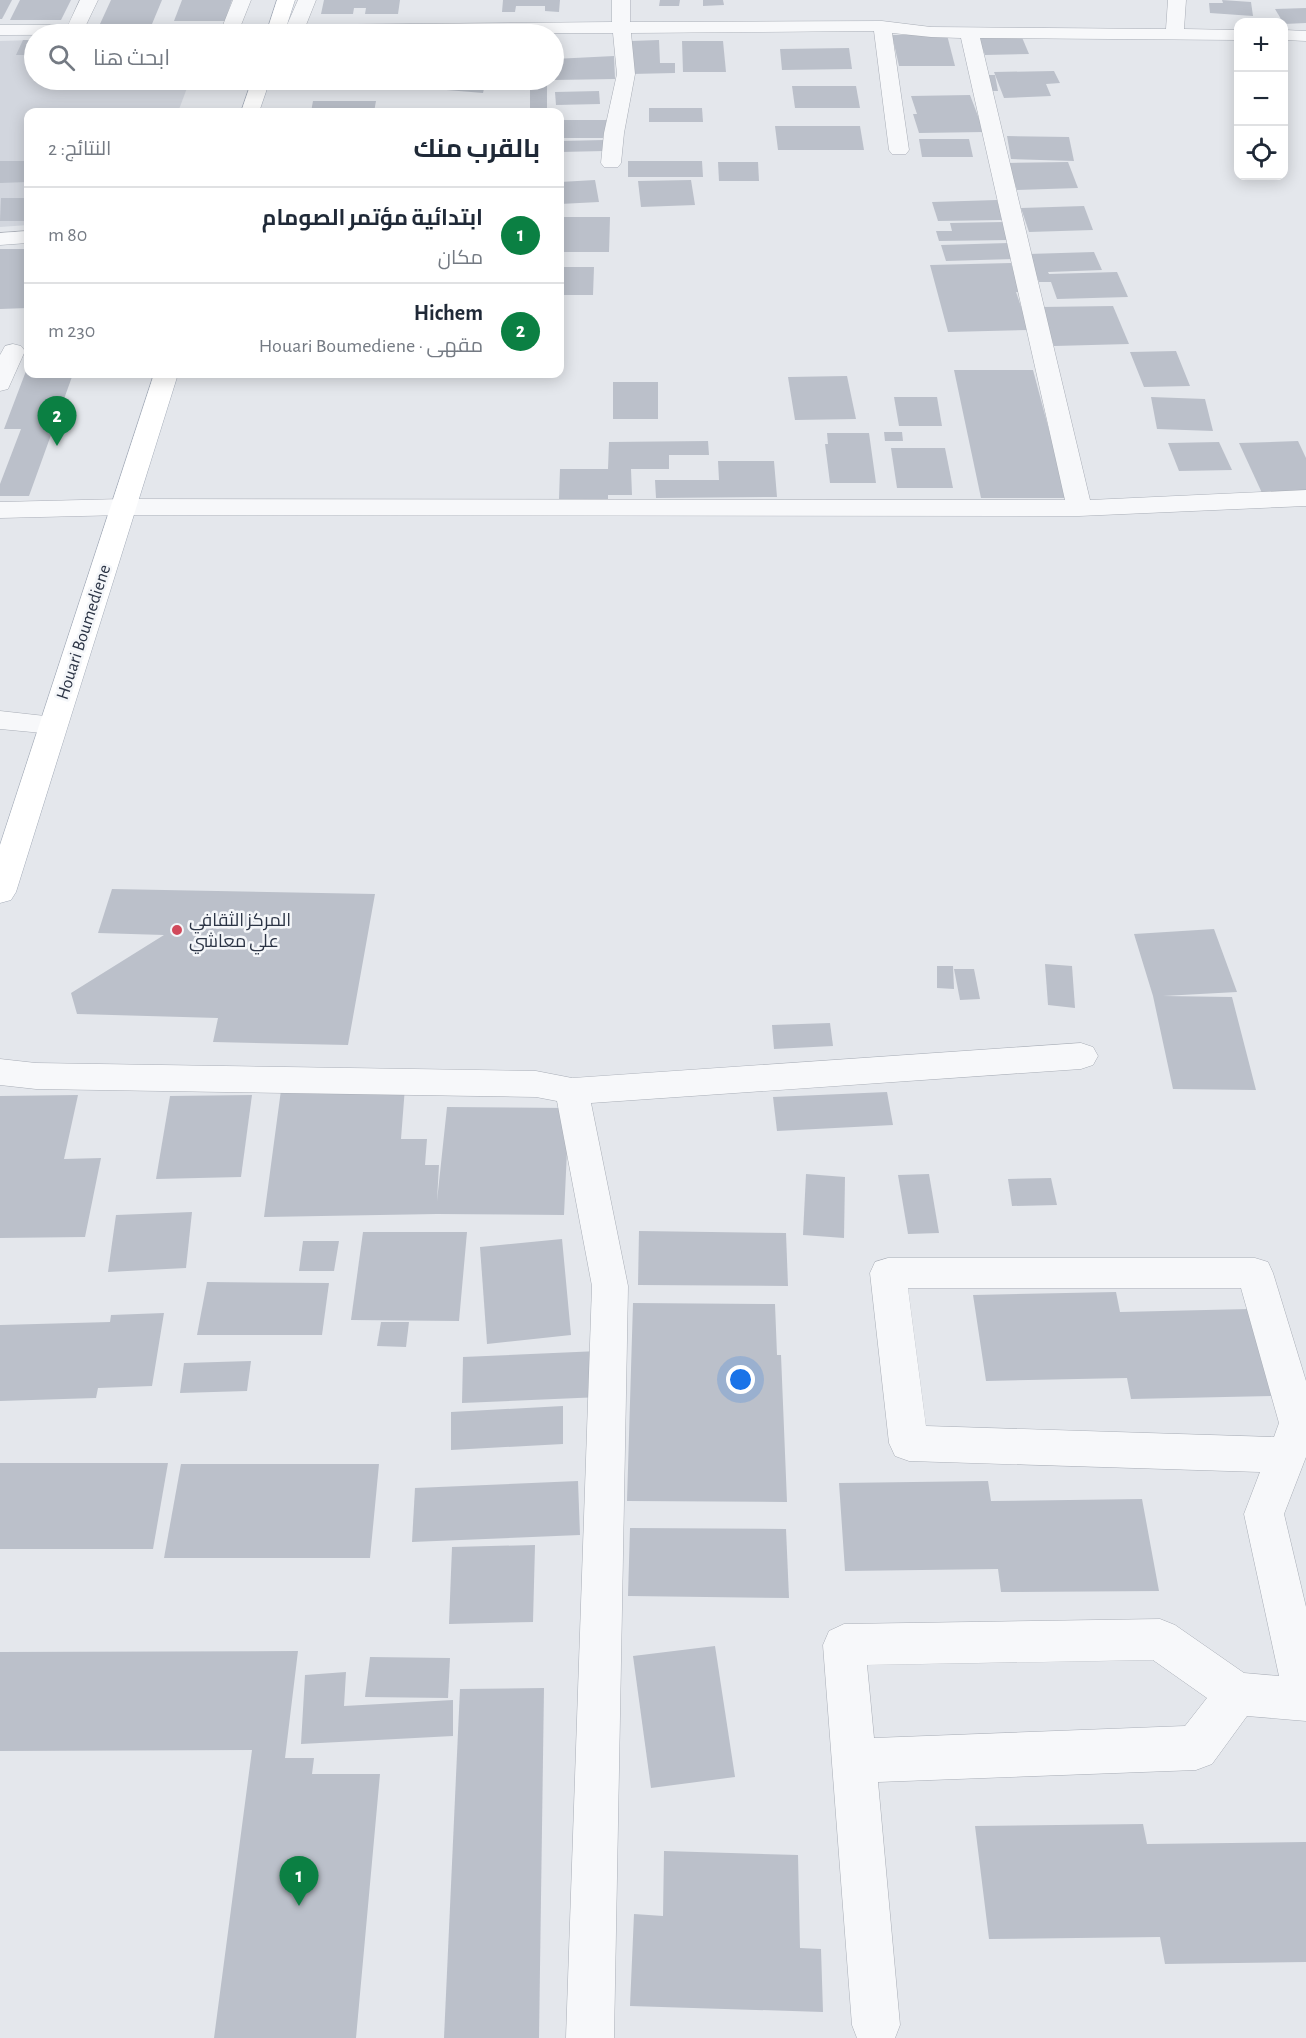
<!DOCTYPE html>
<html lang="ar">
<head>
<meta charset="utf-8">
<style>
	:root { --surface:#fff; --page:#f6f6f7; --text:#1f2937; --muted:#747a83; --line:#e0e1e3; --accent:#0b8043 }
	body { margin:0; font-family:"Alegreya Sans",Cairo,sans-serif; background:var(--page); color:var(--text); direction:rtl }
	.controls { position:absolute; right:18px; top:18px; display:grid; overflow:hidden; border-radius:12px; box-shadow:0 3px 15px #0003 }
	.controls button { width:54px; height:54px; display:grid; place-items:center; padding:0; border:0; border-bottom:2px solid var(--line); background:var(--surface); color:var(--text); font:30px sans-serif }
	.you { position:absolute; left:741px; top:1380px; width:21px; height:21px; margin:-15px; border:4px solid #fff; border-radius:50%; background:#1a73e8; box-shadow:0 0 0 9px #1a73e833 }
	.badge { display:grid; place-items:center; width:39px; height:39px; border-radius:50%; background:var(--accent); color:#fff; font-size:20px; font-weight:700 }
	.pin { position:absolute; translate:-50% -50px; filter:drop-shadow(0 2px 3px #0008) }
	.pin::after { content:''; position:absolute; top:32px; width:21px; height:18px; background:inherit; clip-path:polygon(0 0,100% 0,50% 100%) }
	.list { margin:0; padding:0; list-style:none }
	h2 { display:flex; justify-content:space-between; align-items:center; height:78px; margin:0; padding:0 24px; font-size:26px }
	h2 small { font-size:20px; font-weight:400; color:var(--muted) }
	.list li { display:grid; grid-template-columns:39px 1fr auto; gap:18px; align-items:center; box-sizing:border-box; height:96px; padding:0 24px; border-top:2px solid var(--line) }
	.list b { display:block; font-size:22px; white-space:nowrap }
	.list p { margin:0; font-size:20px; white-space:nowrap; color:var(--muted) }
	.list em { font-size:20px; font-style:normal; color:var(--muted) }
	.icon { flex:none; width:33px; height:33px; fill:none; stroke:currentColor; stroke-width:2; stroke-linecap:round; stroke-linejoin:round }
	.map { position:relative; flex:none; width:1306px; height:2038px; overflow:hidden; direction:ltr }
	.search { position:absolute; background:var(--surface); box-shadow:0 3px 15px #0003; left:24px; top:24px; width:540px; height:66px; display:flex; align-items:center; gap:15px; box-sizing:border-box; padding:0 21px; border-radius:33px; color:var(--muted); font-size:22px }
	.panel { position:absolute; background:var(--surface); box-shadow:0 3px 15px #0003; left:24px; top:108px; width:540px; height:270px; border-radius:12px; direction:rtl }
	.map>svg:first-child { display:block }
	.built { fill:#d2d6de }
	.building { fill:#bbc0ca }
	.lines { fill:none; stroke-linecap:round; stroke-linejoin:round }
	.minor-casing { stroke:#a9aeb7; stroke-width:1 }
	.major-casing { stroke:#a3abb8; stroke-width:1 }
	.minor { fill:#f7f8fa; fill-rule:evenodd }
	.major { fill:#fff; fill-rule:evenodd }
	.poi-dot { fill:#d1495b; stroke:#f4f6f9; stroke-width:2 }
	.labels { text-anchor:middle; stroke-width:5; stroke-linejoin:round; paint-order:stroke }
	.street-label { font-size:18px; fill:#2b3445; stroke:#f4f6f9 }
	.poi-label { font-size:18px; fill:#2b3445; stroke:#f4f6f9; text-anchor:start }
</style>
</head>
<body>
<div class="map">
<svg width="1306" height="2038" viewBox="0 0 1306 2038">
	<rect width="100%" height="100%" fill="#e4e7ec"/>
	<!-- built -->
	<polygon class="built" points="34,40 34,80 190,80 178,112 28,112 28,225 0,227 0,41"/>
	<!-- building -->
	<g class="building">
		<polygon points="0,0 12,0 2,19 0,19"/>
		<polygon points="20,0 71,0 61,20 10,20"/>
		<polygon points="111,0 162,0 152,24 100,24"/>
		<polygon points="182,0 232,0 225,21 174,21"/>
		<polygon points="324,0 400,0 398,14 365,14 366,8 354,8 353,14 321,14"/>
		<polygon points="503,0 560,0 559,12 545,11 545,6 516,6 515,12 502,12"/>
		<polygon points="660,0 680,0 679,6 659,6"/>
		<polygon points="703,0 723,0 724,5 703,6"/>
		<polygon points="1222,0 1251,2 1253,16 1210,13 1209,3 1223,3"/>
		<polygon points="1306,8 1306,23 1284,24 1275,9"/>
		<polygon points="892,35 947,35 955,66 899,66"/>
		<polygon points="1021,35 1029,54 985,55 978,36"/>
		<polygon points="23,40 34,40 34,55 16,55"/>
		<polygon points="659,40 660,63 675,63 675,73 631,74 631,41"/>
		<polygon points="682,41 723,41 726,72 683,72"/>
		<polygon points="849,48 852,69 782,70 780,49"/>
		<polygon points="614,56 615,79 554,80 554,59"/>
		<polygon points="1054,71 1060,83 1046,84 1051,96 1004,98 994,72"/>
		<polygon points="982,75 995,75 998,91 985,91"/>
		<polygon points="51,80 160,80 158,87 48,87"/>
		<polygon points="325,80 486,80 483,93"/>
		<rect x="530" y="80" width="17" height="30"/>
		<polygon points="792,86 856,86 860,108 795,108"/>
		<polygon points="599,91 600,104 556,105 555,92"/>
		<polygon points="970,95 984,132 919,133 913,114 917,114 911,96"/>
		<polygon points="313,101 376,101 374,112 311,112"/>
		<polygon points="649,108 702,108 703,122 649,122"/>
		<polygon points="560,120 607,120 606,138 560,138"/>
		<polygon points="775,126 860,126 864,150 778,150"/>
		<polygon points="1007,136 1069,137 1074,161 1011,159"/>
		<polygon points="919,139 969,139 973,157 922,157"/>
		<polygon points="604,140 605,151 560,152 560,141"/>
		<polygon points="0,161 28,161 28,182 0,183"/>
		<polygon points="628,161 702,161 703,177 628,177"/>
		<polygon points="718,162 758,162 759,181 719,181"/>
		<polygon points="1068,162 1078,188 1017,190 1008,163"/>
		<polygon points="595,180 599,202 560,204 560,182"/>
		<polygon points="691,180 695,205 641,207 638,181"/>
		<polygon points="1,198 28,198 28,221 0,221"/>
		<polygon points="997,200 1003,220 938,221 932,202"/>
		<polygon points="1084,206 1093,230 1029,232 1021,208"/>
		<polygon points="560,217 610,217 609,252 560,252"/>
		<polygon points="1004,222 1010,240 939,241 936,231 952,231 950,223"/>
		<polygon points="1008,243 1014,259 946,261 941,245"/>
		<polygon points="0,249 28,249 26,260 28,260 28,308 0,309"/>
		<polygon points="1094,252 1102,270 1048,272 1049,274 1117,272 1128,297 1057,299 1051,282 1039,282 1028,254"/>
		<polygon points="1011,263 1020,292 1016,292 1029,330 948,332 930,265"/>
		<polygon points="560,267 594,267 593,295 560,295"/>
		<polygon points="1113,306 1129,344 1054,346 1041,307"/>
		<polygon points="1176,351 1190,386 1144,387 1130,352"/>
		<polygon points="954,370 1033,370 1067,498 981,498"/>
		<polygon points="26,371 28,374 73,374 29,496 0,496 0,484 21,429 4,429"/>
		<polygon points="847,376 856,419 795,420 788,377"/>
		<rect x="613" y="382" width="45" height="37"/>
		<polygon points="894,397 937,397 942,426 899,426"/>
		<polygon points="1151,397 1205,399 1213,431 1157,429"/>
		<polygon points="884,432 902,432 903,441 885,441"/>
		<polygon points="827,433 869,433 876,483 830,483 825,444 828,444"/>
		<polygon points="708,441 709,455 669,455 669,469 631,469 632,495 608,495 608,499 559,499 560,469 608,469 609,442"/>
		<polygon points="1298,441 1306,458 1306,492 1262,493 1239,443"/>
		<polygon points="1219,442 1232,470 1179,471 1168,443"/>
		<polygon points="891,448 945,448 953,488 897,488"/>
		<polygon points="718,461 774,461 777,497 656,498 655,480 719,480"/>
		<polygon points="112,889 375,894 348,1045 213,1042 218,1018 77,1014 71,993 164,935 98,933"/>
		<polygon points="1214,929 1237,992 1163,996 1232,997 1256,1090 1173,1089 1153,996 1134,934"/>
		<polygon points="1045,964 1072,966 1075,1008 1048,1005"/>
		<polygon points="937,966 953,966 954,989 937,988"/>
		<polygon points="954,969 974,969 980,999 960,1000"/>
		<polygon points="830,1023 833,1046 774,1049 772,1025"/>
		<polygon points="405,1087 401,1139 427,1139 425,1165 439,1165 437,1201 447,1107 569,1108 564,1215 437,1214 264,1217 281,1090"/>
		<polygon points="887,1092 893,1125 777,1131 773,1097"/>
		<polygon points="78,1095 64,1159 101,1158 85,1237 0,1238 0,1096"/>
		<polygon points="252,1095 241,1177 156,1179 170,1096"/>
		<polygon points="806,1174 845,1177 844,1238 803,1235"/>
		<polygon points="929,1174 939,1233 908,1234 898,1175"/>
		<polygon points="1051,1178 1057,1205 1012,1206 1008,1179"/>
		<polygon points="192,1212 186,1268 108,1272 116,1215"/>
		<polygon points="639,1231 786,1233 788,1286 638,1285"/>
		<polygon points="363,1232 467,1232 459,1321 351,1320"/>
		<polygon points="562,1239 571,1335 487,1344 480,1247"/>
		<polygon points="303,1241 339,1241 334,1271 299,1271"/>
		<polygon points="207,1282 329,1283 322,1335 197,1335"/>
		<polygon points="1116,1292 1120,1312 1249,1309 1272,1396 1131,1399 1127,1378 986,1381 973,1295"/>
		<polygon points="633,1303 775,1304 777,1355 781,1355 787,1502 627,1501"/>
		<polygon points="164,1313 152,1386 98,1388 96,1398 0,1401 0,1325 110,1322 111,1315"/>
		<polygon points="381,1322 409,1322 406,1347 377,1346"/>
		<polygon points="599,1351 601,1397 462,1403 463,1357"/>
		<polygon points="251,1361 247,1391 180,1393 184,1363"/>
		<polygon points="563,1406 563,1444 451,1450 451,1412"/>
		<polygon points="0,1463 168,1463 153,1549 0,1549"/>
		<polygon points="181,1464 379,1464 370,1558 164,1558"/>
		<polygon points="578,1481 580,1535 412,1542 415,1488"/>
		<polygon points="988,1481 991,1501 1142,1499 1159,1591 1001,1592 998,1569 845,1571 839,1483"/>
		<polygon points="630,1528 786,1529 789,1598 628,1596"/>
		<polygon points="535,1545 533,1622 449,1624 452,1547"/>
		<polygon points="715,1646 735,1777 651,1788 633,1656"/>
		<polygon points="298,1651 285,1758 314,1758 312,1774 380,1774 356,2038 214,2038 252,1750 0,1751 0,1652"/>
		<polygon points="370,1657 450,1658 448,1698 365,1697"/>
		<polygon points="346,1672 344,1706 453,1700 453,1736 301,1744 305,1675"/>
		<polygon points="544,1688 539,2038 444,2038 460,1689"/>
		<polygon points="1143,1824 1147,1844 1306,1842 1306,1962 1165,1964 1160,1937 989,1939 975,1826"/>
		<polygon points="664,1851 798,1855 800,1948 821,1949 823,2012 630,2006 634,1914 663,1916"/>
	</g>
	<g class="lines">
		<defs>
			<g id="minor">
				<polygon points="80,0 98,0 86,25 223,25 233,0 251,0 241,25 287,25 298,0 316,0 306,25 612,22 612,0 630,0 630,22 882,21 931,27 1166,29 1168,0 1186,0 1184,29 1238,30 1238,40 980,38 1090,500 1306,490 1306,506 1079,516 123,515 0,518 0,502 123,499 1065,500 961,38 931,37 892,33 909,150 906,154 892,154 889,150 874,31 631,33 635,74 624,133 621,163 618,167 604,167 601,163 604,133 617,74 613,33 0,35 0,25 68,25"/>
				<polygon points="1284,30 1306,31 1306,41 1284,40"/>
				<polygon points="28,231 28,243 0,245 0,233"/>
				<polygon points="13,344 21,346 25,351 8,389 0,391 0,355 5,346"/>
				<polygon points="0,711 63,718 67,725 63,732 53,734 0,729"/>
				<polygon points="1081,1043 1093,1047 1098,1056 1093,1065 1081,1069 591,1103 628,1286 614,2038 566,2038 592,1286 557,1101 536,1097 36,1089 0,1085 0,1059 36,1063 536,1071 572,1078"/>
				<path d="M888 1258H1255L1268 1262 1273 1273 1306 1381V1457L1284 1514 1306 1607V1721L1247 1716 1212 1764 1196 1770 878 1782 900 2025 895 2038H857L852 2025 823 1645 829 1631 844 1624 1160 1619 1175 1625 1244 1673 1279 1676 1244 1514 1260 1472 909 1461 895 1456 889 1443 870 1273 875 1262ZM908 1288H1241L1279 1423 1274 1437 926 1426ZM1153 1660 1207 1698 1185 1726 874 1738 867 1665Z"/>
			</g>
			<g id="major">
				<polygon points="277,0 295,0 284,34 266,34"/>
				<polygon points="252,80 270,80 259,112 241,112"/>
				<polygon points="154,374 178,374 16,892 11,900 0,903 0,845"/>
			</g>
		</defs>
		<!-- minor casing -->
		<use href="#minor" class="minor-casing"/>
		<!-- major casing -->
		<use href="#major" class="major-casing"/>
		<!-- minor -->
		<use href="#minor" class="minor"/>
		<!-- major -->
		<use href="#major" class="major"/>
	</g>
	<!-- markers -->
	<circle class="poi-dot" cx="177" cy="930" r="6"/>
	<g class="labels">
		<!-- street labels -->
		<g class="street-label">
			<text transform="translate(83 632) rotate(-72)" y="6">Houari Boumediene</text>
		</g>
		<!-- poi labels -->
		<g class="poi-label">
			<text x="189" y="926">المركز الثقافي<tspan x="189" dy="21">علي معاشي</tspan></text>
		</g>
	</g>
</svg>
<div class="controls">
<button>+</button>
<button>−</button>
<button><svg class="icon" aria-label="locate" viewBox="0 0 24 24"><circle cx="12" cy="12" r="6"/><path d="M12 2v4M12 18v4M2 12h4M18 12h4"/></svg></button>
</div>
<div class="you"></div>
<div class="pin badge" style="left:299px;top:1906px">1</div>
<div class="pin badge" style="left:57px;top:446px">2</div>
<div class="search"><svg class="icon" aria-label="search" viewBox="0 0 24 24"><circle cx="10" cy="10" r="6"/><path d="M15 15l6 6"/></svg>ابحث هنا</div>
<section class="panel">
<h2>بالقرب منك<small>النتائج: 2</small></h2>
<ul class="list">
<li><span class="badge">1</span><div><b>ابتدائية مؤتمر الصومام</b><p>مكان</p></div><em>80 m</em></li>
<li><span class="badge">2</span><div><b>Hichem</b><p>مقهى · Houari Boumediene</p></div><em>230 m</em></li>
</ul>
</section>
</div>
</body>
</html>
